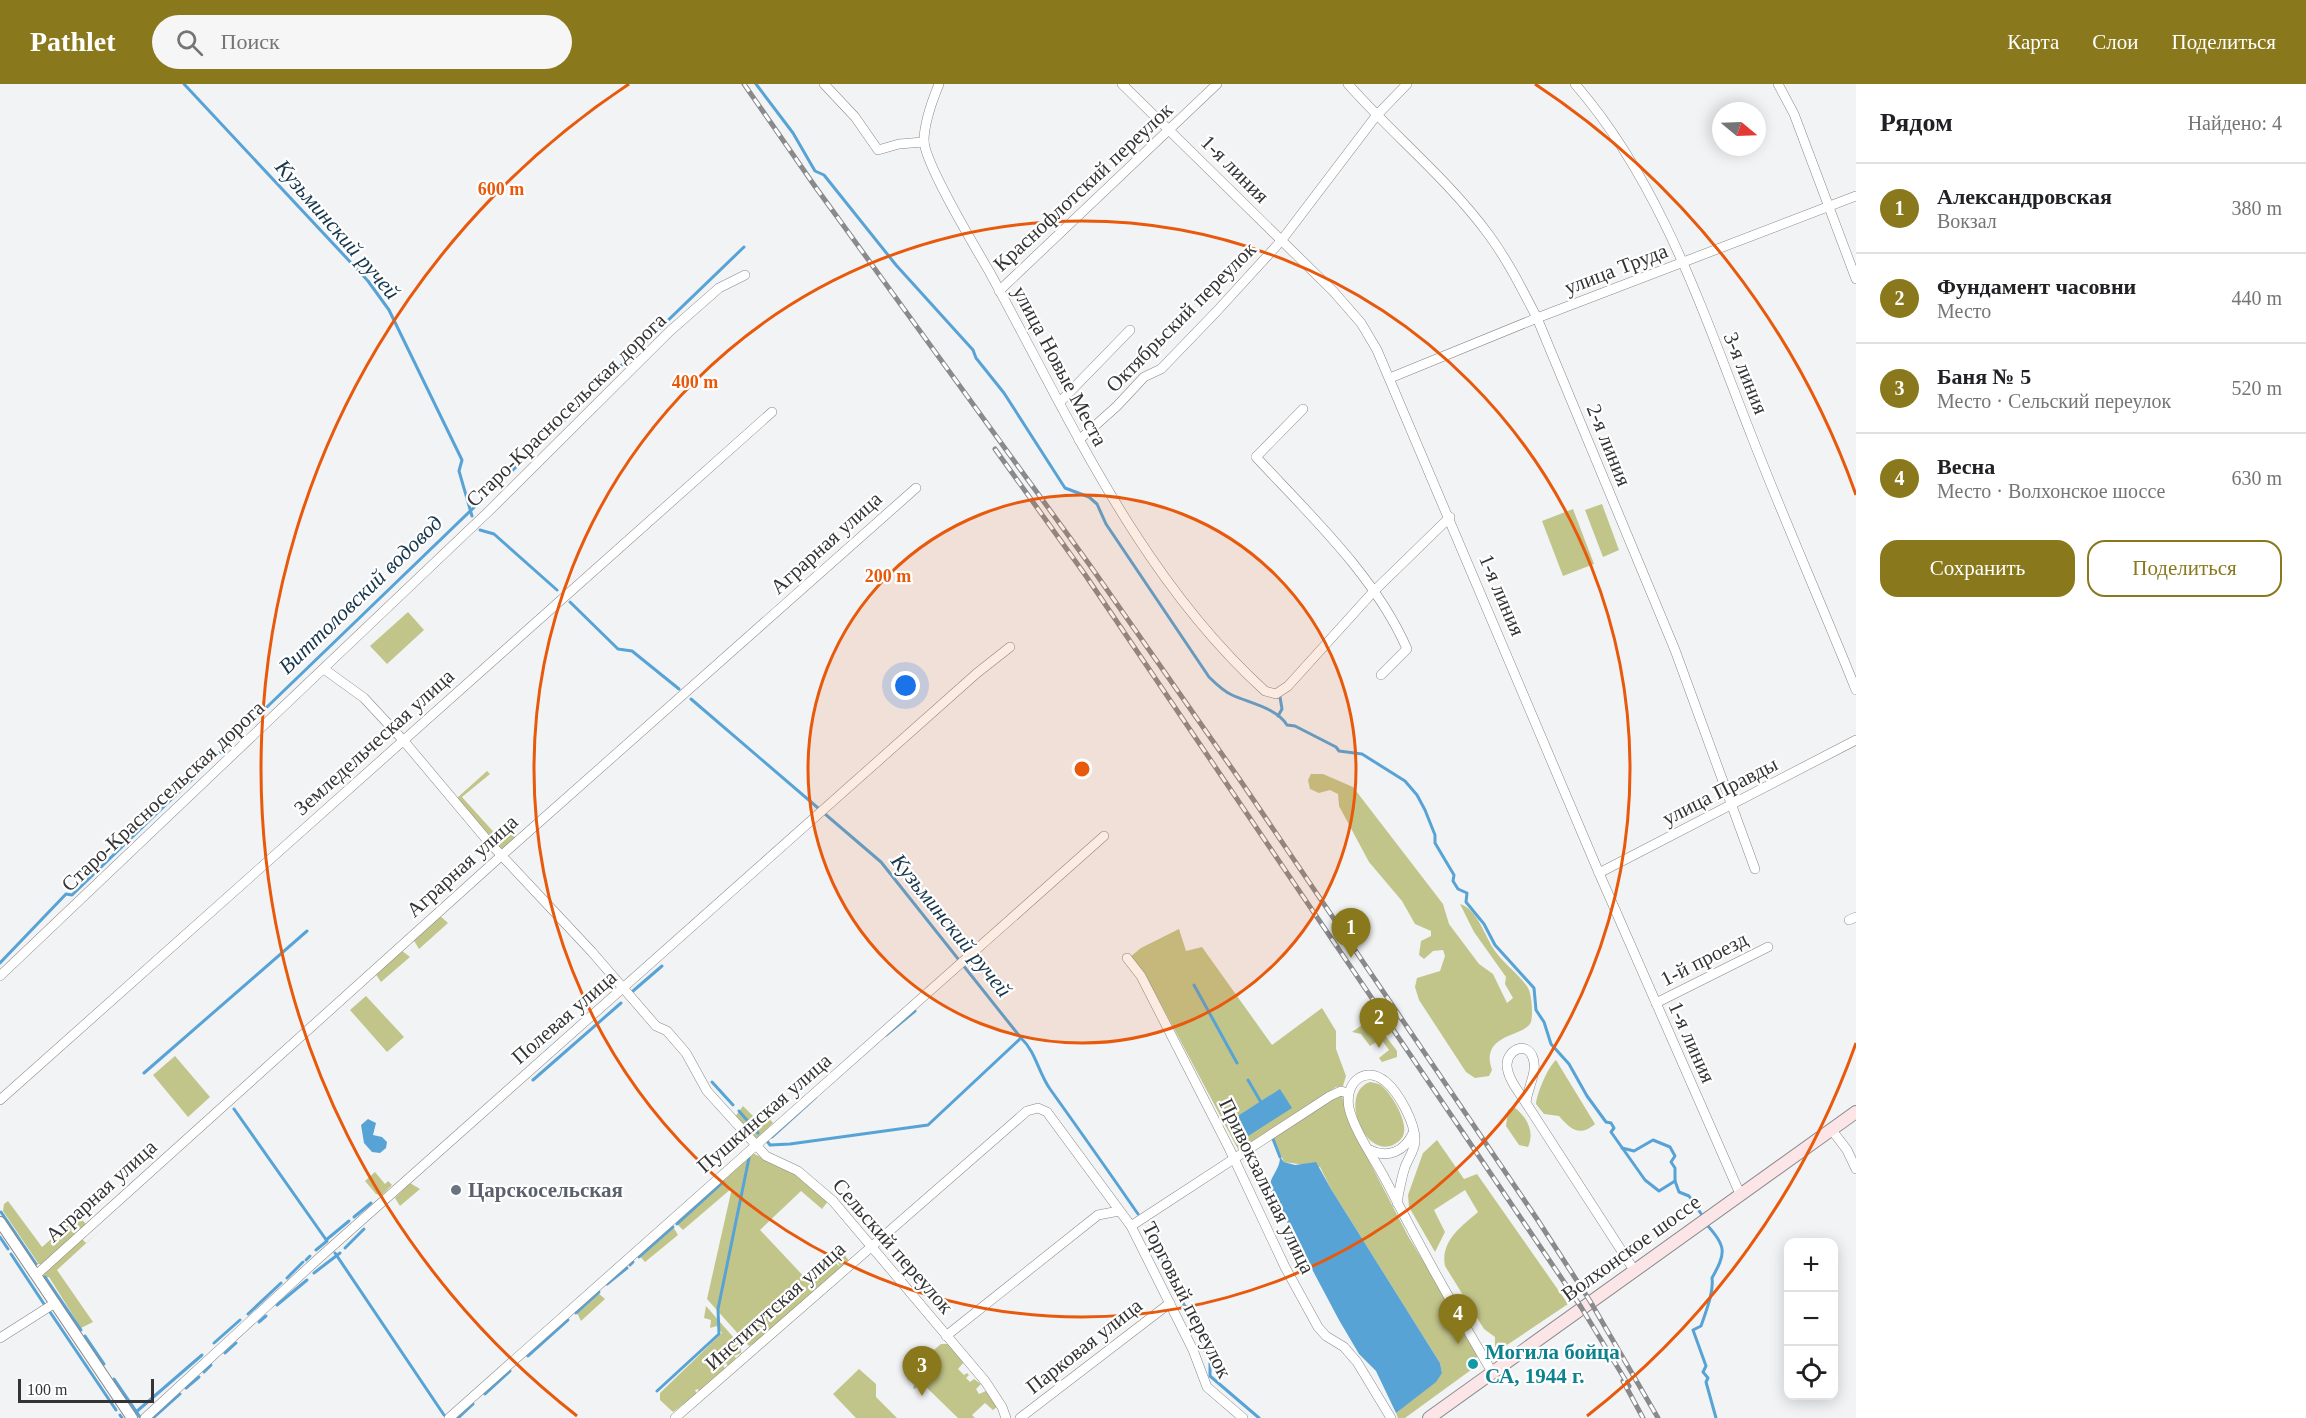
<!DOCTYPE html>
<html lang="ru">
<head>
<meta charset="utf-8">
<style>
	:root { --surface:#fff; --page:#f6f6f6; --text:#202124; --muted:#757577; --line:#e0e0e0; --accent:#8a781c }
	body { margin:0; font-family:"Times New Roman",serif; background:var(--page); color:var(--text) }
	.controls { position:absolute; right:18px; bottom:18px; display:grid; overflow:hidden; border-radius:12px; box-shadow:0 3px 15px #0003 }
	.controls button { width:54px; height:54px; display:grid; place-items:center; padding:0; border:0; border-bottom:2px solid var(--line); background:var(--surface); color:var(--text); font:30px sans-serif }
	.compass { position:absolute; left:1712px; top:18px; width:54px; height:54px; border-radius:50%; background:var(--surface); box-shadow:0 3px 15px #0003; rotate:109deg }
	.scale { position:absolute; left:18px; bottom:15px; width:136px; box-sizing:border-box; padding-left:6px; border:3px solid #343435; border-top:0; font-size:16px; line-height:21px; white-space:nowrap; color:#343435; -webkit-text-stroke:4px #fff; paint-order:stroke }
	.you { position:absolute; left:906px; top:602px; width:21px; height:21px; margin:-15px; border:4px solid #fff; border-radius:50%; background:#1a73e8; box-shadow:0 0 0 9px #1a73e833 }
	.badge { display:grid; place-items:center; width:39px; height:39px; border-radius:50%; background:var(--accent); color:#fff; font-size:20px; font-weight:700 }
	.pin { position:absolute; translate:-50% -50px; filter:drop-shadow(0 2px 3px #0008) }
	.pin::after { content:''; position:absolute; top:32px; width:21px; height:18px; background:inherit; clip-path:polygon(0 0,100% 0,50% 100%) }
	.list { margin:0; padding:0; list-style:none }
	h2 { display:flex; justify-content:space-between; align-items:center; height:78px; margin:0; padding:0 24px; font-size:26px }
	h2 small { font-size:20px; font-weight:400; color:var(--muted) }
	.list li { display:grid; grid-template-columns:39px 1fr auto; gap:18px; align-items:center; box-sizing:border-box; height:90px; padding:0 24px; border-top:2px solid var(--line) }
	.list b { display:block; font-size:22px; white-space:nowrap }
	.list p { margin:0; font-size:20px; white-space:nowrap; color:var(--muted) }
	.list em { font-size:20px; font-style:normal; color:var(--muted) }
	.actions { display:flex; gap:12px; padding:18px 24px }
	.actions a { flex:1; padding:14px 0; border:2px solid var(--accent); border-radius:18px; text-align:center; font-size:21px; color:var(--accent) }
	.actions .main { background:var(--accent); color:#fff }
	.icon { flex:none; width:33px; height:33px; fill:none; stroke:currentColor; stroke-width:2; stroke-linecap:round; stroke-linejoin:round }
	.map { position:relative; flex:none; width:1856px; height:1334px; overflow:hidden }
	header { display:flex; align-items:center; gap:36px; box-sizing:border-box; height:84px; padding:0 30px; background:var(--accent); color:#fff }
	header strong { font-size:28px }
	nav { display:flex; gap:33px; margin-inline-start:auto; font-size:21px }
	.search { width:420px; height:54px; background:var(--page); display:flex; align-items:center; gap:15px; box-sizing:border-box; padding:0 21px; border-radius:33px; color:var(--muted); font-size:22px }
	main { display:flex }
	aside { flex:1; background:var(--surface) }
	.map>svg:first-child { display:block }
	.green { fill:#c2c58a }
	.water { fill:#57a3d6 }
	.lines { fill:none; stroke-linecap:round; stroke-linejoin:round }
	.stream { stroke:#57a3d6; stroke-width:3 }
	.minor-casing { stroke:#89898b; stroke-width:10 }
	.tertiary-casing { stroke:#89898b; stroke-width:12 }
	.secondary-casing { stroke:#89898b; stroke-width:14 }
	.minor { stroke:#fff; stroke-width:9 }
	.tertiary { stroke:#fff; stroke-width:10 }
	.secondary { stroke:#fce5e6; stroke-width:12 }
	.rail-casing { stroke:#8a8a8c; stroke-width:5 }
	.rail { stroke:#fff; stroke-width:3; stroke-dasharray:9; stroke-linecap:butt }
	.ring { fill:none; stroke:#e8590c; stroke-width:3 }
	.worship-dot { fill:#6b7280; stroke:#fff; stroke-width:2 }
	.culture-dot { fill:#0f9aa8; stroke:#fff; stroke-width:2 }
	.labels { text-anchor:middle; stroke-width:4.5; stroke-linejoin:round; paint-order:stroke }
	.street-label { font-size:21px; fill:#343435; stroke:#fff }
	.worship-label { font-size:21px; font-weight:bold; fill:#5b616d; stroke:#fff; text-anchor:start }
	.culture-label { font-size:21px; font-weight:bold; fill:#0d838f; stroke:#fff; text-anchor:start }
	.water-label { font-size:22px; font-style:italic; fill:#16374d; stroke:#fff }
	.centre { fill:#e8590c; stroke:#fff; stroke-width:3 }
	.ring-label { font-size:18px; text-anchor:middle; font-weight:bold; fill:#e8590c; stroke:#fff; stroke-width:4.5; stroke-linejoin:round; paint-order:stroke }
</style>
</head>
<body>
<header>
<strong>Pathlet</strong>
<div class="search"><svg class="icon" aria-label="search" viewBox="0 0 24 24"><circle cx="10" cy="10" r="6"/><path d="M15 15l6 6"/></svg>Поиск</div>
<nav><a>Карта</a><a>Слои</a><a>Поделиться</a></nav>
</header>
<main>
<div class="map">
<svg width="1856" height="1334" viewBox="0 0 1856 1334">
	<rect width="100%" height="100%" fill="#f2f3f5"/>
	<!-- green -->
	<g class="green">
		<polygon points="1602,420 1619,466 1603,473 1585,426"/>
		<polygon points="1573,425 1594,480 1563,492 1542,437"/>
		<polygon points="408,528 424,546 387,580 370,562"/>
		<polygon points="487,687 490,690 462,713 500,755 510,748 516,754 501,767 457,714"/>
		<path d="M1311 690H1323L1353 703 1443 820 1449 840 1479 880 1493 890 1507 919 1513 914 1505 900 1506 893 1474 848 1460 820C1476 824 1485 851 1493 864 1501 878 1523 893 1529 906 1532 914 1533 931 1531 938 1525 953 1479 949 1492 986L1489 992 1475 994 1466 988 1419 916 1415 903 1417 894 1440 887 1445 872 1443 866 1433 867 1424 875 1419 871 1421 857 1431 852V847L1415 840 1402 817 1369 778 1339 722 1338 710 1330 706 1319 709 1310 705 1308 696Z"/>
		<polygon points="439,831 448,839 419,865 413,855"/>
		<polygon points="1179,845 1186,867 1202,863 1272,961 1322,924 1336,947 1336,965 1346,992 1343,1002 1336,1003 1239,1067 1146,892 1130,873 1141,864"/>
		<polygon points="401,866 410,873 381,898 375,889"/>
		<polygon points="366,912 404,953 387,968 350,926"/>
		<polygon points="1372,934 1397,967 1397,973 1382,978 1379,974 1389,966 1381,955 1370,962 1361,950 1352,948"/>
		<polygon points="175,972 210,1013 188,1033 153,991"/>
		<path d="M1556 976 1595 1040C1580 1053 1571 1046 1559 1032L1544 1030 1536 1020C1537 1009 1548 983 1556 976Z"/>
		<path d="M1370 998C1374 999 1380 999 1383 1003 1393 1012 1412 1044 1401 1055 1370 1087 1335 1010 1370 998Z"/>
		<polygon points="1339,1011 1342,1012 1350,1040 1408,1152 1478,1267 1475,1283 1405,1334 1398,1334 1396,1329 1442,1289 1440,1279 1331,1105 1320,1083 1284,1078 1273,1055"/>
		<polygon points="743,1022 761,1040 769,1034 773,1039 757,1055 735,1033"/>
		<path d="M1514 1023C1527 1033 1535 1048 1528 1063L1519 1061 1506 1042 1508 1026Z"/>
		<path d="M1437 1056 1464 1095 1477 1090 1568 1220 1498 1267 1495 1263V1253L1484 1245 1445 1182C1440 1157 1462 1142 1478 1128L1465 1106 1434 1126 1445 1148 1435 1168 1409 1123 1408 1111 1423 1069Z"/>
		<polygon points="752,1069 789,1085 829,1116 822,1125 801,1107 760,1146 810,1199 835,1178 840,1183 837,1176 844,1170 849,1177 759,1257 749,1262 707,1215 732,1104 683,1146 675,1138"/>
		<polygon points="375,1088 385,1100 388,1097 392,1101 381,1112 376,1110 365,1097"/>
		<polygon points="410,1099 420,1105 400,1122 395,1114"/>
		<polygon points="8,1117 42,1163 78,1132 86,1140 41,1180 36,1180 38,1179 3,1127 4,1120"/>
		<polygon points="107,1140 57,1186 93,1238 81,1244 49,1193 45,1194 43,1191 82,1155 86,1159"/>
		<polygon points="672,1141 678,1151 645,1178 638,1170"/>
		<polygon points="597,1208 605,1215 581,1237 576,1227"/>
		<polygon points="706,1222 741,1262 741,1269 734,1272 736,1274 728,1282 726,1279 723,1282 725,1284 699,1309 698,1305 695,1306 697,1310 673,1328 660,1316 660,1309 722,1249 717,1242 710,1244 711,1236 704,1234"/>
		<polygon points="941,1260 948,1260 964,1278 958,1285 964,1291 967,1289 969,1291 966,1294 970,1298 974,1295 981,1300 976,1305 979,1310 986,1307 998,1322 993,1326 985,1319 972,1331 975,1334 958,1334 922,1299 915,1305 913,1304 914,1301 907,1294 911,1285"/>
		<polygon points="859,1285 876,1300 876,1313 897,1334 856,1334 833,1310"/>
	</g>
	<!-- water -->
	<g class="water">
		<polygon points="1280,1005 1292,1024 1242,1056 1232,1040 1233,1035"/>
		<polygon points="368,1035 376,1039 373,1051 382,1053 387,1058 386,1064 380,1069 372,1068 364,1059 361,1041"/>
		<path d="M1280 1073 1284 1078 1295 1081 1316 1078 1331 1105 1440 1279 1442 1289 1436 1298 1396 1329 1376 1287 1359 1270 1339 1236 1270 1106C1268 1093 1280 1087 1280 1073Z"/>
	</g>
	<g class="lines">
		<!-- stream -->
		<g class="stream">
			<polyline points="184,0 368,197 389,226 462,376 459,387 472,432"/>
			<path d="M756 0 793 49 815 87 824 91 896 181 973 266 976 274 1004 309 1065 404 1089 413 1097 420 1106 440 1209 593C1216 600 1223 607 1232 611 1249 619 1277 624 1287 641L1295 642 1336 663 1339 667 1362 670 1405 697 1417 711 1425 726 1435 751V759L1454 791 1453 797 1458 805 1467 809 1466 818 1484 840 1495 861 1534 904 1536 926 1544 938 1551 960 1569 980 1587 1012 1606 1038 1611 1039 1614 1044 1611 1048 1645 1096 1659 1107 1675 1097 1679 1108 1689 1112 1704 1134"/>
			<polyline points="480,446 494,450 557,506"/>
			<polyline points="570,518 618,565 632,567 679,605"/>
			<path d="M691 615 881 778 1021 954C1036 968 1038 988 1050 1005 1080 1047 1109 1088 1138 1130"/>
			<polyline points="1278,632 1282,625 1280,613"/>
			<polyline points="0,879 66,810 72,811 744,163"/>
			<polyline points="1194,901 1237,979"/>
			<polyline points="633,907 662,882"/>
			<polyline points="886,951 915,927"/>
			<polyline points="144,989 307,847"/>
			<polyline points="533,996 621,919"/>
			<polyline points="1248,996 1262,1020"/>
			<polyline points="712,998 733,1021"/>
			<polyline points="234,1025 327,1157 316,1166"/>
			<polyline points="739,1027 758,1049"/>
			<polyline points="772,1053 816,1013"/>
			<polyline points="1273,1055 1280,1073"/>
			<polyline points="767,1057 770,1061 790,1060 928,1041 1021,954"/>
			<polyline points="1622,1064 1634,1067 1653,1056 1670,1063 1675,1072 1671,1078 1675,1084 1675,1097"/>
			<polyline points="1,1128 36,1180"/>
			<polyline points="354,1133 371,1119"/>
			<polyline points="677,1140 723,1098"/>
			<path d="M1706 1140C1727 1162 1726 1169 1712 1194 1714 1208 1706 1227 1701 1242L1693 1246 1706 1282 1703 1288 1708 1294 1706 1298 1716 1334"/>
			<polyline points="1147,1145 1172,1197"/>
			<polyline points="0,1153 8,1165"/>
			<polyline points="326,1156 349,1137"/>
			<polyline points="345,1164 364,1145"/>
			<polyline points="335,1169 444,1331"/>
			<polyline points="11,1170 44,1220"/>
			<polyline points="639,1173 673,1143"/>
			<polyline points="306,1176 310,1172"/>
			<polyline points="630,1181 633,1178"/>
			<polyline points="314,1189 340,1169"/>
			<polyline points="45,1193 81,1246"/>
			<polyline points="287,1194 303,1178"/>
			<polyline points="607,1200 627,1184"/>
			<polyline points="1176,1206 1195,1241"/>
			<polyline points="277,1221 307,1196"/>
			<polyline points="50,1228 116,1326"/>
			<polyline points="576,1229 599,1208"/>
			<polyline points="248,1230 281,1199"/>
			<polyline points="259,1238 266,1232"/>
			<polyline points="85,1252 104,1280"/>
			<polyline points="1201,1255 1205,1267 1210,1269 1210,1292 1259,1334"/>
			<polyline points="214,1259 240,1236"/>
			<polyline points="225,1269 236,1259"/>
			<polyline points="528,1272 568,1236"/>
			<polyline points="204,1288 211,1281"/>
			<polyline points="114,1295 140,1333"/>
			<polyline points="186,1304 199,1293"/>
			<polyline points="657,1307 719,1250 718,1225 749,1074"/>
			<polyline points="485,1310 510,1287"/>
			<polyline points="136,1328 202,1271"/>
			<polyline points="120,1331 122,1334"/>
			<polyline points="153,1334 180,1310"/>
			<polyline points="458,1334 473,1320"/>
		</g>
		<defs>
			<g id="minor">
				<polyline points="824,0 855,33 878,66 899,60 924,58"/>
				<path d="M939 0C932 17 924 39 924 57 925 80 975 163 989 187 1069 333 1139 493 1265 607L1276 610 1288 602 1373 508 1450 433"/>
				<polyline points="1122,0 1333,207 1361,239 1377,266 1599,789 1740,1110"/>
				<path d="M1348 0C1393 51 1448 95 1489 151 1508 177 1522 205 1537 234L1675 566 1755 785"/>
				<path d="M1575 0C1662 100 1704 231 1752 353 1785 438 1822 521 1856 606"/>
				<polyline points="1778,0 1794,30 1856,195"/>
				<polyline points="999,207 1217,0"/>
				<polyline points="1390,294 1537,234 1856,112"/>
				<polyline points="1060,318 1130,246"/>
				<path d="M1303 325 1256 373C1309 430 1376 493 1407 565L1381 591"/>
				<polyline points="1079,356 1117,322 1144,293 1161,285 1217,227 1281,157 1376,32 1407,0"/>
				<polyline points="324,585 364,614 403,656 487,756 592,868 656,942 667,947 686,969 707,1007 766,1072 798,1087 833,1117 985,1297 1002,1323 1006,1334"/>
				<polyline points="1599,789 1856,656"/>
				<polyline points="1849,836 1856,833"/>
				<polyline points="1127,874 1141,892 1229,1064 1285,1183 1318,1243 1326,1252 1344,1263 1357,1278 1391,1334"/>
				<polyline points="0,892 489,427 670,247 719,204 745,191"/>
				<polyline points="1656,919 1768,863"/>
				<polyline points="0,1016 772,328"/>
				<path d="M1526 1019C1527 1005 1538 988 1533 974 1527 956 1506 966 1507 982 1508 995 1519 1008 1526 1019L1634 1186"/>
				<polyline points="1831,1045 1847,1066 1856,1085"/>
				<path d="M1370 1066C1388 1075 1405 1067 1413 1049"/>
				<path d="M1397 1119C1399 1107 1401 1095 1405 1083 1408 1075 1414 1067 1415 1058 1416 1040 1399 1009 1386 998 1365 980 1344 999 1349 1024 1354 1046 1373 1073 1384 1093 1418 1159 1454 1224 1492 1288"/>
				<polyline points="1131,1142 1330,1012 1341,1007 1347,1009"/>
				<polyline points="36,1191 501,772 916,404"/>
				<polyline points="946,1252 1098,1131 1119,1127"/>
				<polyline points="0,1254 55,1219"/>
				<polyline points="145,1334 318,1175 977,589 1010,563"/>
				<polyline points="449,1334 1104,752"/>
				<polyline points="675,1334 1027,1027 1038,1024 1047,1028 1131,1142 1193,1266 1207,1303 1243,1334"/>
				<polyline points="1020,1334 1170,1219"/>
			</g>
			<polyline id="tertiary" points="0,1138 132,1334"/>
			<polyline id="secondary" points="1429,1334 1856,1028"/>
		</defs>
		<!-- minor casing -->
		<use href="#minor" class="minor-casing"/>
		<!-- tertiary casing -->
		<use href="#tertiary" class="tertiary-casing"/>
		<!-- secondary casing -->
		<use href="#secondary" class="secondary-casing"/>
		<!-- minor -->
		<use href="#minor" class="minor"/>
		<!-- tertiary -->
		<use href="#tertiary" class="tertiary"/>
		<!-- secondary -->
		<use href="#secondary" class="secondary"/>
		<defs>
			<g id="rail">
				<polyline points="744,0 814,101 1089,480 1240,696 1537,1135 1590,1217 1658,1334"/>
				<polyline points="995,365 1086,492 1581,1223 1629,1302"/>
				<polyline points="1623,1297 1643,1334"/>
			</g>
		</defs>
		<!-- rail casing -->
		<use href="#rail" class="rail-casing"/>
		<!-- rail -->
		<use href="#rail" class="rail"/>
	</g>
	<!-- distance rings -->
	<circle cx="1082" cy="685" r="274" fill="#e8590c" fill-opacity=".12"/>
	<g class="ring">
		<circle cx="1082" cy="685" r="274"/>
		<circle cx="1082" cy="685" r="548"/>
		<path d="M1856 959A821 821 0 0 1 1587 1332M577 1332A821 821 0 0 1 629 0M1535 0A821 821 0 0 1 1856 411"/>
	</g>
	<!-- markers -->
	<circle class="worship-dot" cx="456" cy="1106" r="6"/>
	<circle class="culture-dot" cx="1473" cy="1280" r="6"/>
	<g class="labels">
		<!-- street labels -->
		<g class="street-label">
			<text transform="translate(1235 85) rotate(45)" y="7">1-я линия</text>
			<text transform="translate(1083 103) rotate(-43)" y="7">Краснофлотский переулок</text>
			<text transform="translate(1616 185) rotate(-21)" y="7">улица Труда</text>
			<text transform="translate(1181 233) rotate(-45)" y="7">Октябрьский переулок</text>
			<text transform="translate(1060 282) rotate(62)" y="7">улица Новые Места</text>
			<text transform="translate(1746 289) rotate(68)" y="7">3-я линия</text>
			<text transform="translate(566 326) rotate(-44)" y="7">Старо-Красносельская дорога</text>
			<text transform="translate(1609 361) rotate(68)" y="7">2-я линия</text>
			<text transform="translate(826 459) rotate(-42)" y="7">Аграрная улица</text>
			<text transform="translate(1502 511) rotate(67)" y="7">1-я линия</text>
			<text transform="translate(374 658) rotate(-42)" y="7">Земледельческая улица</text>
			<text transform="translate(1720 707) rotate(-27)" y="7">улица Правды</text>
			<text transform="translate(163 712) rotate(-43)" y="7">Старо-Красносельская дорога</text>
			<text transform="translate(462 782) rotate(-42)" y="7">Аграрная улица</text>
			<text transform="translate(1704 875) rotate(-27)" y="7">1-й проезд</text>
			<text transform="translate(564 933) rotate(-41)" y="7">Полевая улица</text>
			<text transform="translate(1692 958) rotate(66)" y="7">1-я линия</text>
			<text transform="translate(764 1029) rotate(-41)" y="7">Пушкинская улица</text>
			<text transform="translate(1267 1102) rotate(64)" y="7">Привокзальная улица</text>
			<text transform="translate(101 1107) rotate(-42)" y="7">Аграрная улица</text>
			<text transform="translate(893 1162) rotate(49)" y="7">Сельский переулок</text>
			<text transform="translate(1631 1164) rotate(-36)" y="7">Волхонское шоссе</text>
			<text transform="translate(1187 1216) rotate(63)" y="7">Торговый переулок</text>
			<text transform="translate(775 1222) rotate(-42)" y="7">Институтская улица</text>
			<text transform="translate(1084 1262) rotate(-38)" y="7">Парковая улица</text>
		</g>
		<!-- worship labels -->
		<g class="worship-label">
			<text x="468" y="1113">Царскосельская</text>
		</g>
		<!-- culture labels -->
		<g class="culture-label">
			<text x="1485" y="1275">Могила бойца<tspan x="1485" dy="24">СА, 1944 г.</tspan></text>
		</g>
		<!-- water labels -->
		<g class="water-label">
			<text transform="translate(338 145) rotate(49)" y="8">Кузьминский ручей</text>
			<text transform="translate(360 510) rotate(-44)" y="8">Виттоловский водовод</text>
			<text transform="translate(952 841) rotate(51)" y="8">Кузьминский ручей</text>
		</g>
	</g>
	<circle cx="1082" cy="685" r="9" class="centre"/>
	<g class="ring-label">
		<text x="501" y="111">600 m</text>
		<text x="695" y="304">400 m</text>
		<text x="888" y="498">200 m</text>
	</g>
</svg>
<div class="controls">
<button>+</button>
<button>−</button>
<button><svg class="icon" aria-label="locate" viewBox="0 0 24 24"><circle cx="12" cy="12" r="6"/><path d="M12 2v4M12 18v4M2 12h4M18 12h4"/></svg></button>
</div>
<svg class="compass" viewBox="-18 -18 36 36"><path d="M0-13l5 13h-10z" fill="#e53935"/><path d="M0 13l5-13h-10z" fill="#757577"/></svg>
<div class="scale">100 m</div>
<div class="you"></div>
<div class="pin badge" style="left:1351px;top:874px">1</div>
<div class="pin badge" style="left:1379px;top:964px">2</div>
<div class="pin badge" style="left:922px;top:1312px">3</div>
<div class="pin badge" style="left:1458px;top:1260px">4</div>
</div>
<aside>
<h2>Рядом<small>Найдено: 4</small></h2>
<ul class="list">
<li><span class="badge">1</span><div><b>Александровская</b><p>Вокзал</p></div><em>380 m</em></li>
<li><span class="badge">2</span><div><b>Фундамент часовни</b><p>Место</p></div><em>440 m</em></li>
<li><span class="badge">3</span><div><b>Баня № 5</b><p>Место · Сельский переулок</p></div><em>520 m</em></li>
<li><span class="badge">4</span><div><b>Весна</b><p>Место · Волхонское шоссе</p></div><em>630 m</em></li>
</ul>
<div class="actions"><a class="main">Сохранить</a><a>Поделиться</a></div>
</aside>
</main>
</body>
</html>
